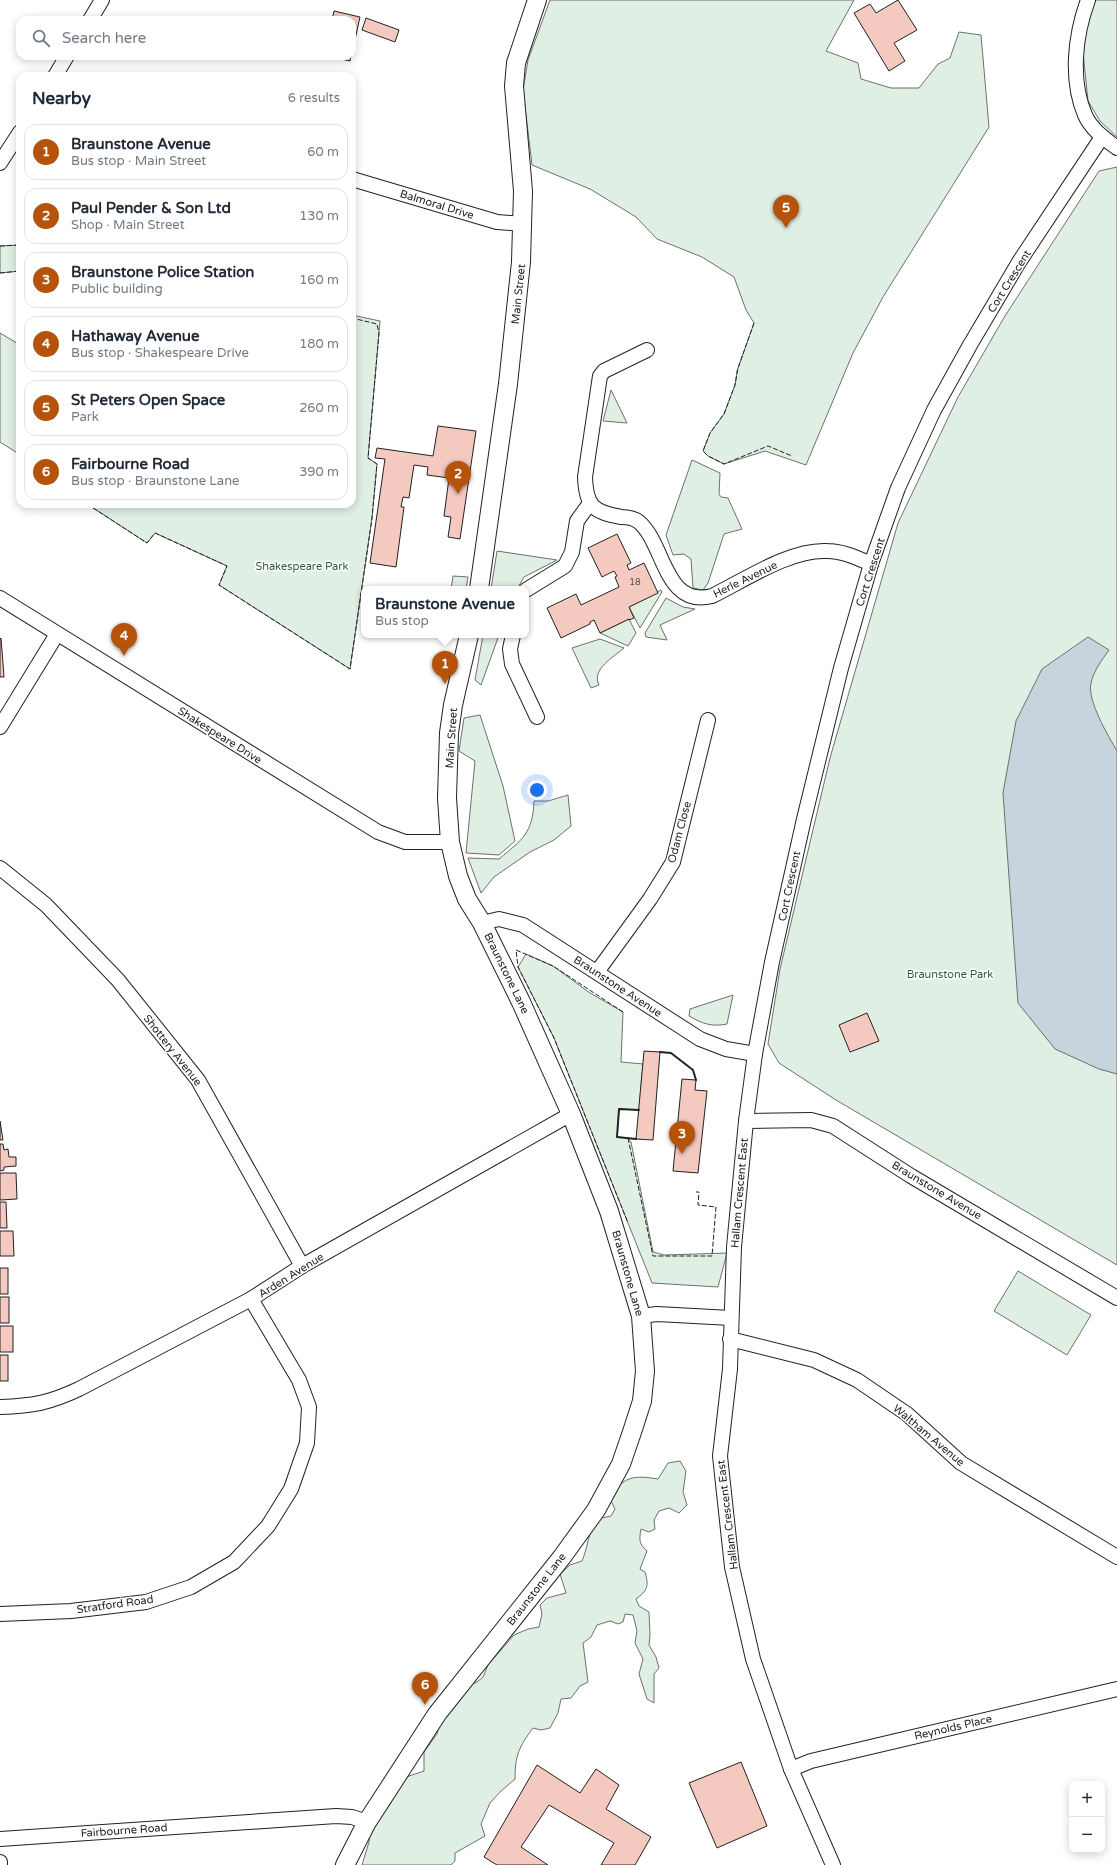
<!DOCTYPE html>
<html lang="en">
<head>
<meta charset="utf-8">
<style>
	:root { --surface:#fff; --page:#f6f6f7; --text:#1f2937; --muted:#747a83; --line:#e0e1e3; --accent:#b45309 }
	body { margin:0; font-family:"Varela Round",sans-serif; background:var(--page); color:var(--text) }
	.controls { position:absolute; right:12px; bottom:12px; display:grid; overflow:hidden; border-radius:8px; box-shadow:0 2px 10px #0003 }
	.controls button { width:36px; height:36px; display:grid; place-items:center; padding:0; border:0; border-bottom:1px solid var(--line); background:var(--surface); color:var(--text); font:20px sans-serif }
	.you { position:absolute; left:537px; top:790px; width:14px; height:14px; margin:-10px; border:3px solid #fff; border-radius:50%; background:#1a73e8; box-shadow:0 0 0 6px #1a73e833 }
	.badge { display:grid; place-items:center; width:26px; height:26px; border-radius:50%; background:var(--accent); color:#fff; font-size:13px; font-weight:700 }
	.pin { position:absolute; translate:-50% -33px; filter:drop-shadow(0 1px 2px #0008) }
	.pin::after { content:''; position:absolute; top:21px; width:14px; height:12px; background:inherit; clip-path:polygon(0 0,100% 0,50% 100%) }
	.popup { position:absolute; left:361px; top:586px; width:168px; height:52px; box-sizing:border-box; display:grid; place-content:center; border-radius:8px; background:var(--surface); filter:drop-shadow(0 1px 3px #0005); font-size:13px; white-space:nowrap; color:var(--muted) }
	.popup b { font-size:15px; color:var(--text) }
	.popup::after { content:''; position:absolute; left:50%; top:100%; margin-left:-8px; border:8px solid transparent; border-top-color:var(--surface) }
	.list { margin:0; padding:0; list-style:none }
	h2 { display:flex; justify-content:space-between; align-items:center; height:52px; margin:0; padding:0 16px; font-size:17px }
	h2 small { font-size:13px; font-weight:400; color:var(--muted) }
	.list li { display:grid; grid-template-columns:26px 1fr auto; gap:12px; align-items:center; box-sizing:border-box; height:56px; margin:0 8px 8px; padding:0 8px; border:1px solid var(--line); border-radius:12px }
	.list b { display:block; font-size:15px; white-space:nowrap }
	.list p { margin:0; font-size:13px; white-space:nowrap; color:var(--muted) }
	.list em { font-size:13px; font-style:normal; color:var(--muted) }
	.icon { flex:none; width:22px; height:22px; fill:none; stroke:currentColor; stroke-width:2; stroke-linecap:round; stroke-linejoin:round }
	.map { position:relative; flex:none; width:1117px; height:1865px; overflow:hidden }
	.search { position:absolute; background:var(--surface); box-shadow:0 2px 10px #0003; left:16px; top:16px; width:340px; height:44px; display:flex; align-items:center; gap:10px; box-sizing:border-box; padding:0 14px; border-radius:12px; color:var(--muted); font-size:15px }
	.panel { position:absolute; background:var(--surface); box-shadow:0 2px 10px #0003; left:16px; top:72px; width:340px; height:436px; border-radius:12px }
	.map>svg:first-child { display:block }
	.green { fill:#e0efe3; stroke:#6f6f6f }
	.water { fill:#c7d3dd; stroke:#6f6f6f }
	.building { fill:#f3c9c0; stroke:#222 }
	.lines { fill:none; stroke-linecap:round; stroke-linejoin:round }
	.minor-casing { stroke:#222; stroke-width:16 }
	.tertiary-casing { stroke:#222; stroke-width:20 }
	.minor { stroke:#fff; stroke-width:14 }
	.tertiary { stroke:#fff; stroke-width:18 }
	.fence { stroke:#222; stroke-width:1; stroke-dasharray:5 2; stroke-linecap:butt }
	.wall { stroke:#222; stroke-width:2 }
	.labels { text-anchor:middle; stroke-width:3; stroke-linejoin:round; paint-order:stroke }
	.number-label { font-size:9px; fill:#564c4a }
	.street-label { font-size:11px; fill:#222; stroke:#fff }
	.park-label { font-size:11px; fill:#2f5e38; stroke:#fff }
</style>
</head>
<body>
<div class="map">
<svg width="1117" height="1865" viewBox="0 0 1117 1865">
	<rect width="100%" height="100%" fill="#fff"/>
	<!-- green -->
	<g class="green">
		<polygon points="550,0 854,0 826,51 858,63 861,79 891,88 919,88 938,64 950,58 959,32 981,35 989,127 883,297 853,353 806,465 765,451 724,464 708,456 703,451 710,433 724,414 735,385 737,371 754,323 746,310 734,277 702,257 657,239 636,217 590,189 532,165 523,90 528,60"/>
		<polygon points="1094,0 1117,0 1117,137 1100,121 1088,101 1083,52 1089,12"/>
		<polygon points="1117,167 1117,1265 836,1100 779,1063 768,1044 780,969 830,758 898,523 958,397 1005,316 1099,171"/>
		<polygon points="20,245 20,271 0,273 0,246"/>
		<polygon points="352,315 380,321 368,458 377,464 372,518 350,669 219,585 227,566 155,533 147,543 87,504 352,504"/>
		<polygon points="0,333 20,345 19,454 0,442"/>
		<polygon points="611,390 627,423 603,421"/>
		<polygon points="692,460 720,473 719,494 721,497 728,498 742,529 724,534 708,583 703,590 693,588 691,559 684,554 673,555 666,535"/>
		<polygon points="497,551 557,560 524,577 517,589 491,589"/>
		<polygon points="453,576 468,577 466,589 451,589"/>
		<polygon points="661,590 662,592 640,628 629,607"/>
		<polygon points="666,598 683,607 695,609 660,625 667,640 646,637 645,633"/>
		<polygon points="629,619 636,633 628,646 600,633"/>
		<polygon points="483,635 499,635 481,685 475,680"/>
		<path d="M600 639 624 648C614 657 591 669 599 685L591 688 572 648Z"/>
		<polygon points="480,715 503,786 515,841 499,855 466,853 475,761 459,751 464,718"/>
		<path d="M568 795 571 826 554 840 530 852 494 877 481 893 468 858 499 859C522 840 533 833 534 801H548Z"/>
		<polygon points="526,954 553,966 590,993 623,1012 621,1062 643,1064 639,1110 619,1109 617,1137 628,1138 631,1142 653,1252 664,1255 727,1253 718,1287 652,1283 554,1038 518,967"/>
		<path d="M733 995 727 1024C712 1027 703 1024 689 1016L690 1009Z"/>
		<polygon points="1018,1271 1091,1315 1067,1355 994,1311"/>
		<path d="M680 1461 686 1471 683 1492 687 1505 679 1513 669 1508 659 1511 654 1520 655 1529 649 1532 641 1529C639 1540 639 1544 647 1551L640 1569 645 1572C649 1586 648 1590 636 1599L639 1606 649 1612 650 1635 649 1645 656 1657 659 1668 654 1674V1703L647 1699 639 1674 643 1659 635 1643 637 1631 633 1615 625 1614 623 1622 618 1624 610 1621 597 1625 591 1637 583 1643 588 1682 580 1686 571 1698 561 1699 558 1713 550 1728 541 1730 533 1728C519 1747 515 1755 515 1779L500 1792 490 1803 481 1824 485 1836 455 1853V1861L451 1865H362L369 1842 370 1831 390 1804 402 1783 409 1776 424 1771V1752L437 1734 441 1718 467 1686 477 1682 483 1677 488 1665 514 1635 528 1629 539 1627 542 1614 540 1605 547 1598 566 1593 560 1574 570 1565 582 1561C588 1547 588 1532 597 1519L611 1516 615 1509 610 1499C622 1476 634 1475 658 1479L668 1463Z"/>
	</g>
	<!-- water -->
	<path class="water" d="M1088 637 1109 650C1102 660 1094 670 1091 683 1087 701 1108 735 1117 751V1074L1099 1069 1055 1049 1018 1003 1003 793 1016 721 1042 669Z"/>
	<!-- building -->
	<g class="building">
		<polygon points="898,0 917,30 894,43 905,61 889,71 854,13 870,4 876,13"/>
		<polygon points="334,11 360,17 352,53 352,20 332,20"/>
		<polygon points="366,18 399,30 395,42 362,30"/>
		<polygon points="328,56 351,56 350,61"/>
		<polygon points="438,426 476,431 460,539 448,537 451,517 444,516 449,478 427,475 428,467 414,465 409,498 403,497 401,507 404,507 396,567 370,563 385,459 375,458 377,448 433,456"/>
		<polygon points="617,534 631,563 627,565 629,570 644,563 658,593 629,607 634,618 629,620 629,619 600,633 594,620 590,622 590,624 561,638 547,608 576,594 581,605 619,587 615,577 617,576 614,571 602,577 588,548"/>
		<polygon points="1,638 4,677 0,677 0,639"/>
		<polygon points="867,1013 879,1041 850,1052 839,1025"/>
		<polygon points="644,1051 660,1052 653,1140 636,1139"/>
		<polygon points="682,1079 696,1080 695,1090 707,1091 698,1173 673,1171"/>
		<polygon points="0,1121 3,1140 0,1140"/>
		<polygon points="0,1144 3,1144 4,1150 8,1149 9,1157 16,1157 16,1166 4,1167 4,1170 0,1171"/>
		<polygon points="0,1173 16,1173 17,1199 0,1200"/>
		<polygon points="0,1202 6,1202 7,1228 0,1228"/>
		<polygon points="0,1231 13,1231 14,1256 0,1256"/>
		<rect x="0" y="1268" width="8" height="26"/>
		<rect x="0" y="1297" width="9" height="26"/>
		<rect x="0" y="1326" width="13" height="26"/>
		<rect x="0" y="1355" width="8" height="26"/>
		<polygon points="741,1762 767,1826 717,1848 689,1783"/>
		<polygon points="537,1765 580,1793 596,1769 619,1785 606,1809 651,1837 635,1865 601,1865 614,1843 549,1805 521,1847 548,1865 497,1865 484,1857"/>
	</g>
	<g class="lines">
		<defs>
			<g id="minor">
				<path d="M1088 0C1075 35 1070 80 1085 115 1091 129 1105 139 1117 148"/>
				<polyline points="90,20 102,0"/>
				<polyline points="55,76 67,56"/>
				<polyline points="0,163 20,132"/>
				<polyline points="352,179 497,222 523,224"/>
				<path d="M647 350 604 371 600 376 585 477C586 506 593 512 621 517 627 517 634 518 639 522 665 544 664 608 712 596 745 580 790 549 827 551 843 551 857 558 871 564"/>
				<polyline points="526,590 565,566 572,552 577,521 590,503"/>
				<polyline points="0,598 378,832 405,842 450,842"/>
				<polyline points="513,635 510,649 512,664 537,717"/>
				<polyline points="0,727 57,634"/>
				<polyline points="0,868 46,905 118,980 198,1080 302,1266"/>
				<polyline points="482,923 499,919 523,925 700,1039 726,1049 755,1054"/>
				<polyline points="597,972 650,899 673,862 708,720"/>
				<polyline points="746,1121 811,1120 833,1126 911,1176 1117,1298"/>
				<polyline points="641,1316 657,1314 731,1318"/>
				<polyline points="730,1339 814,1360 857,1380 907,1414 961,1463 1117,1557"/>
				<path d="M0 1407C33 1406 49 1403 79 1389L251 1299 302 1266 571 1114"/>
				<polyline points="0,1614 71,1611 146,1602 191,1587 234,1562 268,1526 291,1489 307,1443 309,1407 299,1380 251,1299"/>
				<polyline points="791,1769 811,1761 1117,1689"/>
				<polyline points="0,1839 336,1816 352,1817 367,1822"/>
				<polyline points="0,1862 0,1865"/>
				<polyline points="833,1865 791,1769 753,1659 732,1567 720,1456 730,1369 734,1247 746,1121 755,1054 772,962 804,819 841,668 871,564 898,488 934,410 970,345 1019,262 1102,137"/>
			</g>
			<g id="tertiary">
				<polyline points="479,589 508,384 521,262 523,191 514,86 516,63 537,0"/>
				<polyline points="345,1865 367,1822 437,1714 562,1557 596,1510 621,1464 632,1432 642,1401 645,1371 641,1316 609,1211 571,1114 521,1002 482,923 467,899 458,876 450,842 447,798 449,733 453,705 469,635"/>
			</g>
		</defs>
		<!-- minor casing -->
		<use href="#minor" class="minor-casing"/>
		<!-- tertiary casing -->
		<use href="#tertiary" class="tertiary-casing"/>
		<!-- minor -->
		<use href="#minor" class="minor"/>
		<!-- tertiary -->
		<use href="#tertiary" class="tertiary"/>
		<!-- fence -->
		<g class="fence">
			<polyline points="0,246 20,245"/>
			<polyline points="0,273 20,271"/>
			<polyline points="754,323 738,368 735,385 724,414 710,433 703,451 708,456 724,464 768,446 792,456"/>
			<polyline points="87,504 147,543 155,533 227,566 219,585 350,669 372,518 377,464 368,458 379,333 377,324 352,318"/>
			<polyline points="623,1012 553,966 516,950 518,967 554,1038 628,1223"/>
			<polyline points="628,1138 653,1256 712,1256 716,1207 698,1205 699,1192 696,1192"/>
		</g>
		<!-- wall -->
		<g class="wall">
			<polyline points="660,1052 671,1053 693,1070 696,1080"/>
			<polyline points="636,1139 617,1137 619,1109 639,1110"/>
		</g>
	</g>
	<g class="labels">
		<!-- number labels -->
		<g class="number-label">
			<text x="635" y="585">18</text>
		</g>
		<!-- street labels -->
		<g class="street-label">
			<text transform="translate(437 204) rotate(17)" y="4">Balmoral Drive</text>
			<text transform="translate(1009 281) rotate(-58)" y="4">Cort Crescent</text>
			<text transform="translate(518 294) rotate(-84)" y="4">Main Street</text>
			<text transform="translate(870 572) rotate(-72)" y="4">Cort Crescent</text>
			<text transform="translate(745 579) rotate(-26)" y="4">Herle Avenue</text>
			<text transform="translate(220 735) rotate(32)" y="4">Shakespeare Drive</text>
			<text transform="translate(451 738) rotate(-86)" y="4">Main Street</text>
			<text transform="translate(679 832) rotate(-75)" y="4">Odam Close</text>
			<text transform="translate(789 886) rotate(-78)" y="4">Cort Crescent</text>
			<text transform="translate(507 973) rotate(64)" y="4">Braunstone Lane</text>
			<text transform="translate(618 986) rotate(33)" y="4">Braunstone Avenue</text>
			<text transform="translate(173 1050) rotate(52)" y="4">Shottery Avenue</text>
			<text transform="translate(937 1190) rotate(31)" y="4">Braunstone Avenue</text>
			<text transform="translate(739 1193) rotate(-85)" y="4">Hallam Crescent East</text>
			<text transform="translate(628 1273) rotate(74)" y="4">Braunstone Lane</text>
			<text transform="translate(291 1275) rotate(-32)" y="4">Arden Avenue</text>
			<text transform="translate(929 1435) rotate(40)" y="4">Waltham Avenue</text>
			<text transform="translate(727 1515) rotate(-97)" y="4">Hallam Crescent East</text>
			<text transform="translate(536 1589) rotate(-52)" y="4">Braunstone Lane</text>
			<text transform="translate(115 1604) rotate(-8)" y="4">Stratford Road</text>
			<text transform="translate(953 1727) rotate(-13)" y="4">Reynolds Place</text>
			<text transform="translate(124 1830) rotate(-4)" y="4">Fairbourne Road</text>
		</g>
		<!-- park labels -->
		<g class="park-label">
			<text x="302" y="570">Shakespeare Park</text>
			<text x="950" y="978">Braunstone Park</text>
		</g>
	</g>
</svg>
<div class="controls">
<button>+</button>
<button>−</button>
</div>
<div class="you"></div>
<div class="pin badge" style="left:445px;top:684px">1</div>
<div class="popup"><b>Braunstone Avenue</b>Bus stop</div>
<div class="pin badge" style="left:458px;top:494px">2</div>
<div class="pin badge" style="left:682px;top:1154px">3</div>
<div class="pin badge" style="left:124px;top:656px">4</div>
<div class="pin badge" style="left:786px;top:228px">5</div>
<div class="pin badge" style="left:425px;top:1705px">6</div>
<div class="search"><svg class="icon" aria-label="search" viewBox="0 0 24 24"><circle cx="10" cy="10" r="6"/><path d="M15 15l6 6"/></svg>Search here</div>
<section class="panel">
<h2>Nearby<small>6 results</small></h2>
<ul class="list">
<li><span class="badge">1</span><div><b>Braunstone Avenue</b><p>Bus stop · Main Street</p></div><em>60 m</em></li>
<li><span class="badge">2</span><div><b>Paul Pender &amp; Son Ltd</b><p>Shop · Main Street</p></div><em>130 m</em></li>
<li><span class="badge">3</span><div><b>Braunstone Police Station</b><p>Public building</p></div><em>160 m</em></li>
<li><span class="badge">4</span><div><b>Hathaway Avenue</b><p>Bus stop · Shakespeare Drive</p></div><em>180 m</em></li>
<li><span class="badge">5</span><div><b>St Peters Open Space</b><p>Park</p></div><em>260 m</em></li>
<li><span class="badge">6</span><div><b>Fairbourne Road</b><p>Bus stop · Braunstone Lane</p></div><em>390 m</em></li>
</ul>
</section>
</div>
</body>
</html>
